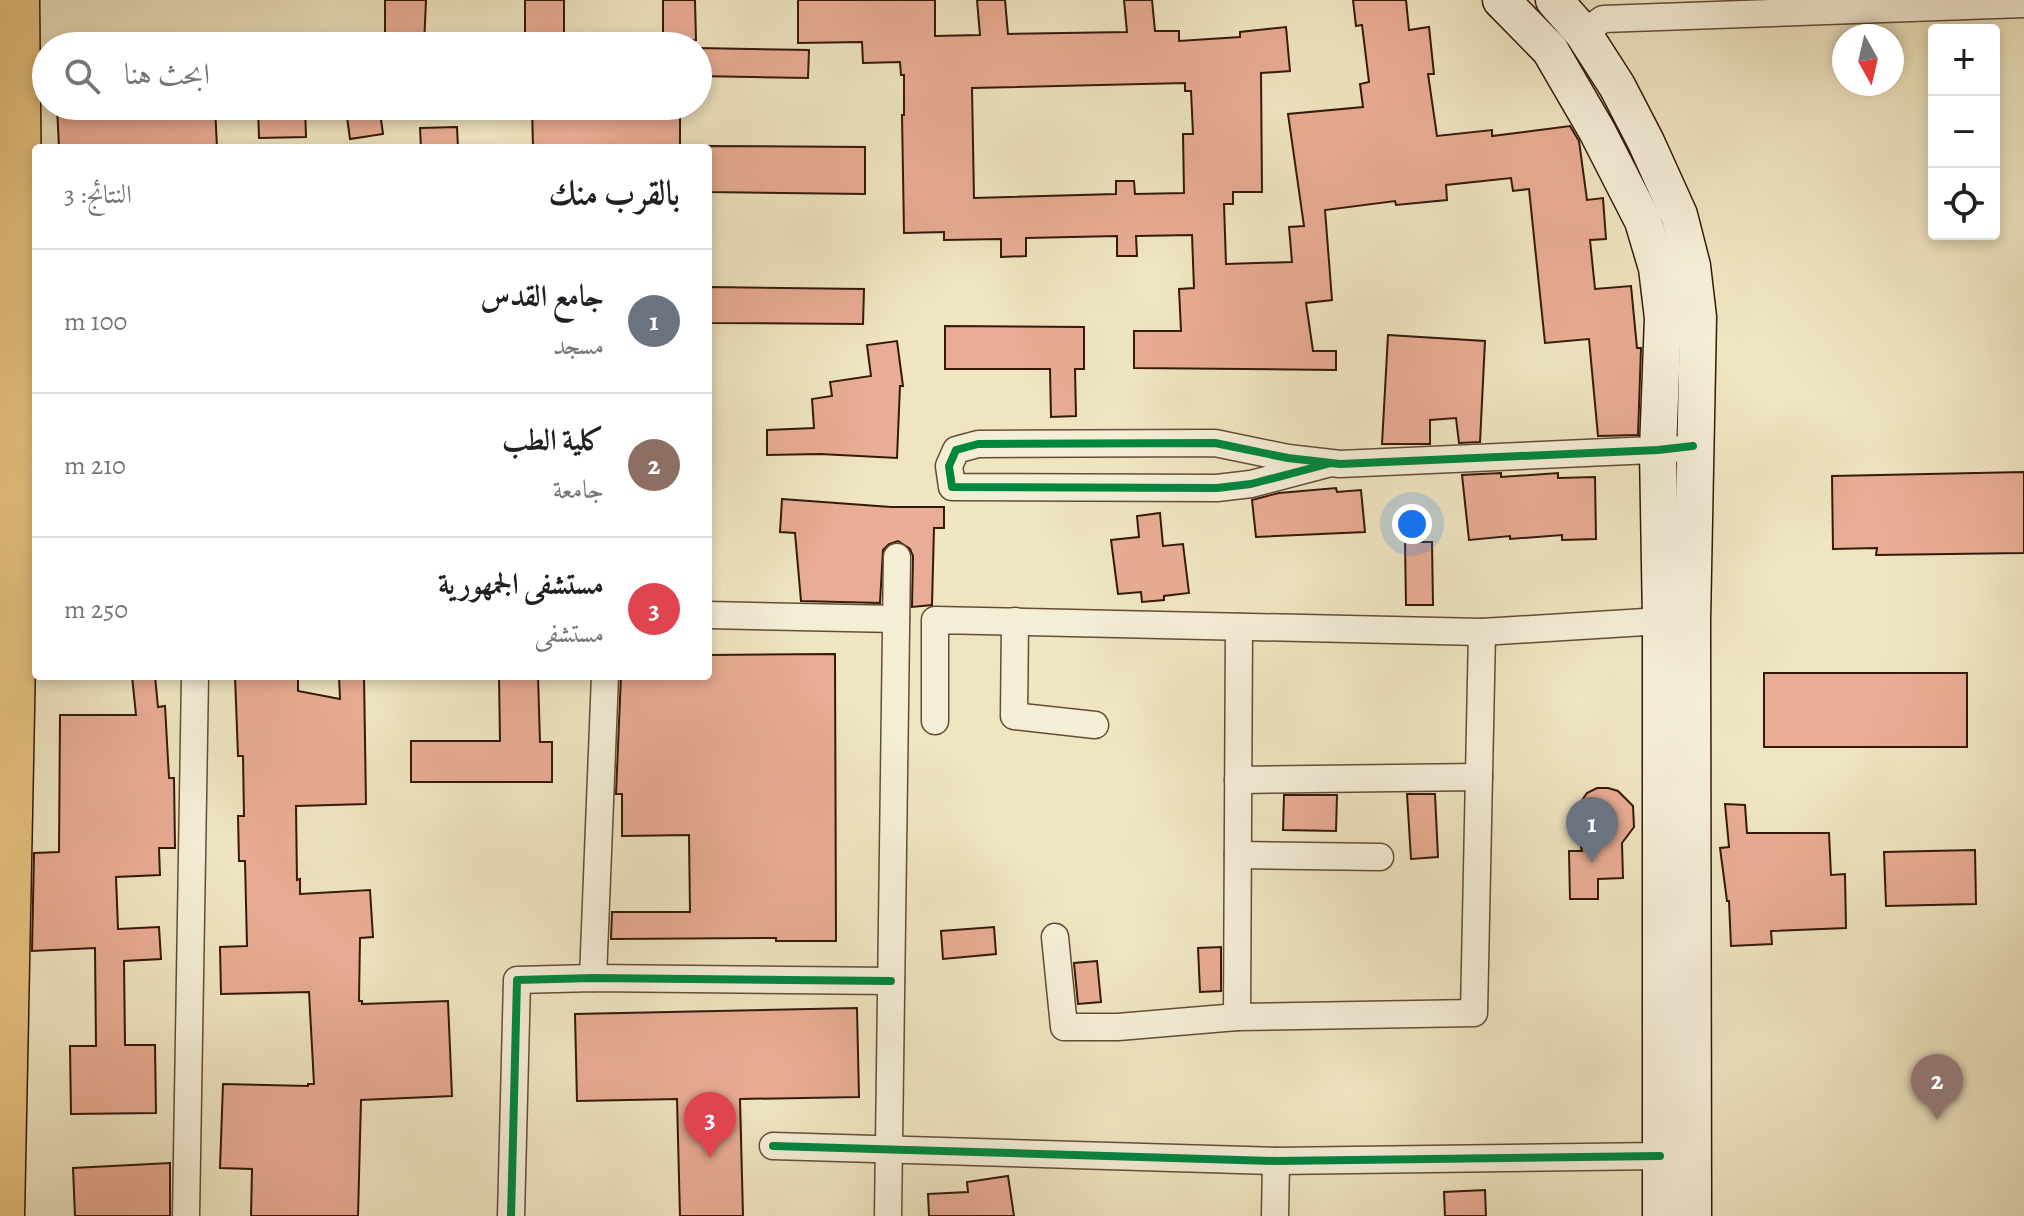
<!DOCTYPE html>
<html lang="ar">
<head>
<meta charset="utf-8">
<style>
	:root { --surface:#fff; --page:#f2f2f2; --text:#202124; --muted:#757577; --line:#e0e0e0; --accent:#8f2418 }
	body { margin:0; font-family:Alegreya,Amiri,serif; background:var(--page); color:var(--text); direction:rtl }
	.controls { position:absolute; right:24px; top:24px; display:grid; overflow:hidden; border-radius:8px; box-shadow:0 4px 12px #0003 }
	.controls button { width:72px; height:72px; display:grid; place-items:center; padding:0; border:0; border-bottom:2px solid var(--line); background:var(--surface); color:var(--text); font:40px sans-serif }
	.compass { position:absolute; left:1832px; top:24px; width:72px; height:72px; border-radius:50%; background:var(--surface); box-shadow:0 4px 12px #0003; rotate:172deg }
	.you { position:absolute; left:1412px; top:524px; width:28px; height:28px; margin:-20px; border:6px solid #fff; border-radius:50%; background:#1a73e8; box-shadow:0 0 0 12px #1a73e833 }
	.badge { display:grid; place-items:center; width:52px; height:52px; border-radius:50%; background:var(--accent); color:#fff; font-size:26px; font-weight:700 }
	.pin { position:absolute; translate:-50% -66px; filter:drop-shadow(0 2px 4px #0008) }
	.pin::after { content:''; position:absolute; top:42px; width:28px; height:24px; background:inherit; clip-path:polygon(0 0,100% 0,50% 100%) }
	.list { margin:0; padding:0; list-style:none }
	h2 { display:flex; justify-content:space-between; align-items:center; height:104px; margin:0; padding:0 32px; font-size:34px }
	h2 small { font-size:26px; font-weight:400; color:var(--muted) }
	.list li { display:grid; grid-template-columns:52px 1fr auto; gap:24px; align-items:center; box-sizing:border-box; height:144px; padding:0 32px; border-top:2px solid var(--line) }
	.list b { display:block; font-size:30px; white-space:nowrap }
	.list p { margin:0; font-size:26px; white-space:nowrap; color:var(--muted) }
	.list em { font-size:26px; font-style:normal; color:var(--muted) }
	.icon { flex:none; width:44px; height:44px; fill:none; stroke:currentColor; stroke-width:2; stroke-linecap:round; stroke-linejoin:round }
	.map { position:relative; flex:none; width:2024px; height:1216px; overflow:hidden; direction:ltr }
	.search { position:absolute; background:var(--surface); box-shadow:0 4px 12px #0003; left:32px; top:32px; width:680px; height:88px; display:flex; align-items:center; gap:20px; box-sizing:border-box; padding:0 28px; border-radius:44px; color:var(--muted); font-size:30px }
	.panel { position:absolute; background:var(--surface); box-shadow:0 4px 12px #0003; left:32px; top:144px; width:680px; height:536px; border-radius:8px; direction:rtl }
	.map>svg:first-child { display:block }
	.building { fill:#e9ac94; stroke:#341908; stroke-width:2; fill-rule:evenodd }
	.lines { fill:none; stroke-linecap:round; stroke-linejoin:round }
	.street-casing { stroke:#634c36; stroke-width:29 }
	.secondary-casing { stroke:#341908; stroke-width:39 }
	.highway-casing { stroke:#341908; stroke-width:47 }
	.street { stroke:#f5eed7; stroke-width:26 }
	.secondary { stroke:#f5eed7; stroke-width:36 }
	.highway { stroke:#e8c280; stroke-width:44 }
	.cycleway-casing { stroke:#f5eed7; stroke-width:13 }
	.cycleway { stroke:#00873e; stroke-width:8 }
</style>
</head>
<body>
<div class="map">
<svg width="2024" height="1216" viewBox="0 0 2024 1216">
	<rect width="100%" height="100%" fill="#efe5c1"/>
	<filter id="stains"><feTurbulence type="fractalNoise" baseFrequency=".0025" numOctaves="4"/><feColorMatrix values="0 0 0 0 .2 0 0 0 0 .09 0 0 0 0 .02 0 0 0 .5 -.17"/></filter>
	<radialGradient id="worn" r=".72"><stop offset=".6" stop-color="#630" stop-opacity="0"/><stop offset="1" stop-color="#630" stop-opacity=".3"/></radialGradient>
	<!-- building -->
	<g class="building">
		<polygon points="385,0 426,0 424,46 385,46"/>
		<rect x="525" y="0" width="39" height="46"/>
		<polygon points="663,0 695,0 696,40 663,41"/>
		<path d="M798 0H935V36L980 35 977 0H1005L1008 34 1127 32 1124 0H1152L1155 31H1179V41L1240 37V32L1286 27 1290 71 1261 73 1262 192H1233V204H1224L1226 264 1292 262 1289 227 1304 226 1288 114 1363 107 1360 84 1369 82 1362 25 1356 26 1353 0H1406L1409 30 1429 27 1434 74H1428L1437 136 1492 130V136L1570 126 1579 141 1587 200 1603 198 1606 239 1590 240 1595 289 1631 286 1637 348H1641L1638 435 1598 436 1589 339 1545 343 1529 189 1513 191 1511 178 1446 185 1447 200 1396 205 1395 201 1325 210 1332 300 1306 303 1313 351H1336V370L1134 368V331H1181L1179 289 1194 288 1192 235 1136 236 1137 256H1117V236L1026 238V256L1001 257V239L944 240V232L904 233 902 115H904V75H901L900 62 863 63 862 42 798 43ZM1185 83V91H1191L1193 134H1183L1184 193 1135 194 1134 181H1116V194L974 198 972 88Z"/>
		<polygon points="698,48 809,50 808,78 698,76"/>
		<polygon points="57,106 215,106 217,148 59,148"/>
		<polygon points="258,106 305,106 306,137 259,138"/>
		<polygon points="532,106 680,106 680,148 533,148"/>
		<polygon points="380,112 383,134 350,139 347,117"/>
		<polygon points="457,127 458,148 421,148 420,128"/>
		<polygon points="708,146 865,147 865,194 708,192"/>
		<polygon points="708,287 864,289 863,324 708,323"/>
		<polygon points="945,326 1084,327 1084,369 1075,369 1076,416 1051,417 1050,369 945,369"/>
		<polygon points="1388,335 1485,341 1480,442 1459,443 1456,418 1430,420 1430,444 1382,444"/>
		<polygon points="897,341 903,386 900,386 897,458 820,454 767,455 767,430 814,428 812,399 832,396 830,382 871,376 867,345"/>
		<polygon points="2024,472 2024,553 1876,555 1877,548 1833,549 1832,476"/>
		<polygon points="1501,473 1501,477 1558,473 1558,478 1595,477 1596,539 1562,540 1562,535 1510,539 1510,536 1469,540 1462,475"/>
		<polygon points="1336,488 1337,492 1361,490 1365,532 1256,537 1252,500 1279,493"/>
		<polygon points="782,499 891,507 944,507 944,528 934,528 932,605 912,607 913,556 910,549 898,541 889,544 883,550 880,603 801,601 795,533 780,532"/>
		<polygon points="1160,513 1163,546 1183,544 1189,593 1164,596 1164,600 1142,602 1141,592 1118,594 1111,540 1139,537 1137,516"/>
		<polygon points="1405,542 1432,542 1433,605 1406,605"/>
		<polygon points="835,654 836,941 776,941 776,938 611,939 612,912 690,912 689,835 622,836 622,794 616,794 621,676 708,676 708,655"/>
		<rect x="1764" y="673" width="203" height="74"/>
		<polygon points="132,676 155,676 158,707 165,706 169,778 174,778 175,848 159,848 160,875 116,877 118,929 159,927 161,959 124,961 125,1045 155,1045 156,1113 71,1114 70,1046 96,1046 95,948 32,951 34,853 59,852 60,715 136,715"/>
		<polygon points="235,676 298,676 298,691 340,699 339,676 364,676 366,804 296,806 297,880 300,879 300,894 370,890 373,937 360,938 359,1001 362,1001 362,1004 448,1001 452,1096 361,1100 358,1216 251,1216 252,1169 220,1168 223,1084 308,1086 308,1084 314,1084 309,992 221,994 220,947 247,946 245,861 239,861 238,816 244,816 243,756 238,756"/>
		<polygon points="499,676 538,676 540,742 552,742 552,782 411,782 411,741 500,741"/>
		<polygon points="1597,788 1608,788 1618,791 1633,806 1634,827 1622,843 1623,878 1598,879 1598,899 1570,899 1569,851 1582,851 1574,820 1575,810 1587,793"/>
		<polygon points="1407,794 1435,794 1438,857 1411,859"/>
		<polygon points="1284,795 1337,795 1336,831 1283,830"/>
		<polygon points="1725,804 1745,805 1747,833 1829,833 1831,875 1845,874 1846,928 1771,931 1772,944 1731,946 1729,901 1727,901 1720,848 1729,847"/>
		<polygon points="1975,850 1976,904 1886,906 1884,852"/>
		<polygon points="994,927 996,954 943,959 941,931"/>
		<polygon points="1221,947 1221,991 1200,992 1198,948"/>
		<polygon points="1097,961 1101,1002 1078,1004 1074,963"/>
		<polygon points="857,1008 859,1097 740,1099 743,1216 680,1216 677,1099 577,1101 575,1014"/>
		<polygon points="170,1163 170,1216 75,1216 73,1168"/>
		<polygon points="1008,1176 1014,1216 929,1216 928,1194 968,1192 967,1182"/>
		<polygon points="1485,1190 1486,1216 1445,1216 1444,1192"/>
	</g>
	<g class="lines">
		<defs>
			<g id="street">
				<polyline points="1583,33 1603,19 2024,4"/>
				<polyline points="1331,463 1251,484 1217,488 952,487 949,466 956,450 978,444 1215,443 1288,458 1340,464 1674,449"/>
				<polyline points="708,615 896,619"/>
				<polyline points="1015,621 1014,716 1095,725"/>
				<polyline points="935,721 935,620 1482,632 1661,621"/>
				<polyline points="1238,780 1479,777"/>
				<polyline points="1238,855 1380,857"/>
				<polyline points="1055,937 1064,1027 1118,1027 1237,1017 1474,1013 1482,632"/>
				<polyline points="593,978 605,676"/>
				<polyline points="1237,1017 1239,627"/>
				<polyline points="773,1146 1276,1161 1660,1156"/>
				<polyline points="186,1216 195,676"/>
				<polyline points="511,1216 517,980 593,978 891,981"/>
				<polyline points="888,1216 897,557"/>
				<polyline points="1275,1216 1276,1161"/>
			</g>
			<g id="secondary">
				<polyline points="1501,0 1550,50 1597,131 1643,221 1657,268 1663,318 1658,450 1661,621 1661,1216"/>
				<polyline points="1554,0 1583,33 1617,86 1646,142 1679,215 1692,266 1698,317 1692,621 1693,1216"/>
			</g>
			<polyline id="highway" points="2,1216 20,307 17,0"/>
		</defs>
		<!-- street casing -->
		<use href="#street" class="street-casing"/>
		<!-- secondary casing -->
		<use href="#secondary" class="secondary-casing"/>
		<!-- highway casing -->
		<use href="#highway" class="highway-casing"/>
		<!-- street -->
		<use href="#street" class="street"/>
		<!-- secondary -->
		<use href="#secondary" class="secondary"/>
		<!-- highway -->
		<use href="#highway" class="highway"/>
		<defs>
			<g id="cycleway">
				<polyline points="1331,463 1251,484 1217,488 952,487 949,466 956,450 978,444 1215,443 1288,458 1340,464 1658,450 1693,446"/>
				<polyline points="773,1146 1276,1161 1660,1156"/>
				<polyline points="511,1216 517,980 593,978 891,981"/>
			</g>
		</defs>
		<!-- cycleway casing -->
		<use href="#cycleway" class="cycleway-casing"/>
		<!-- cycleway -->
		<use href="#cycleway" class="cycleway"/>
	</g>
	<rect width="100%" height="100%" filter="url(#stains)"/>
	<rect width="100%" height="100%" fill="url(#worn)"/>
</svg>
<div class="controls">
<button>+</button>
<button>−</button>
<button><svg class="icon" aria-label="locate" viewBox="0 0 24 24"><circle cx="12" cy="12" r="6"/><path d="M12 2v4M12 18v4M2 12h4M18 12h4"/></svg></button>
</div>
<svg class="compass" viewBox="-18 -18 36 36"><path d="M0-13l5 13h-10z" fill="#e53935"/><path d="M0 13l5-13h-10z" fill="#757577"/></svg>
<div class="you"></div>
<div class="pin badge" style="left:1592px;top:863px;background:#6b7280">1</div>
<div class="pin badge" style="left:1937px;top:1120px;background:#8d6e63">2</div>
<div class="pin badge" style="left:710px;top:1158px;background:#e0444e">3</div>
<div class="search"><svg class="icon" aria-label="search" viewBox="0 0 24 24"><circle cx="10" cy="10" r="6"/><path d="M15 15l6 6"/></svg>ابحث هنا</div>
<section class="panel">
<h2>بالقرب منك<small>النتائج: 3</small></h2>
<ul class="list">
<li><span class="badge" style="background:#6b7280">1</span><div><b>جامع القدس</b><p>مسجد</p></div><em>100 m</em></li>
<li><span class="badge" style="background:#8d6e63">2</span><div><b>كلية الطب</b><p>جامعة</p></div><em>210 m</em></li>
<li><span class="badge" style="background:#e0444e">3</span><div><b>مستشفى الجمهورية</b><p>مستشفى</p></div><em>250 m</em></li>
</ul>
</section>
</div>
</body>
</html>
